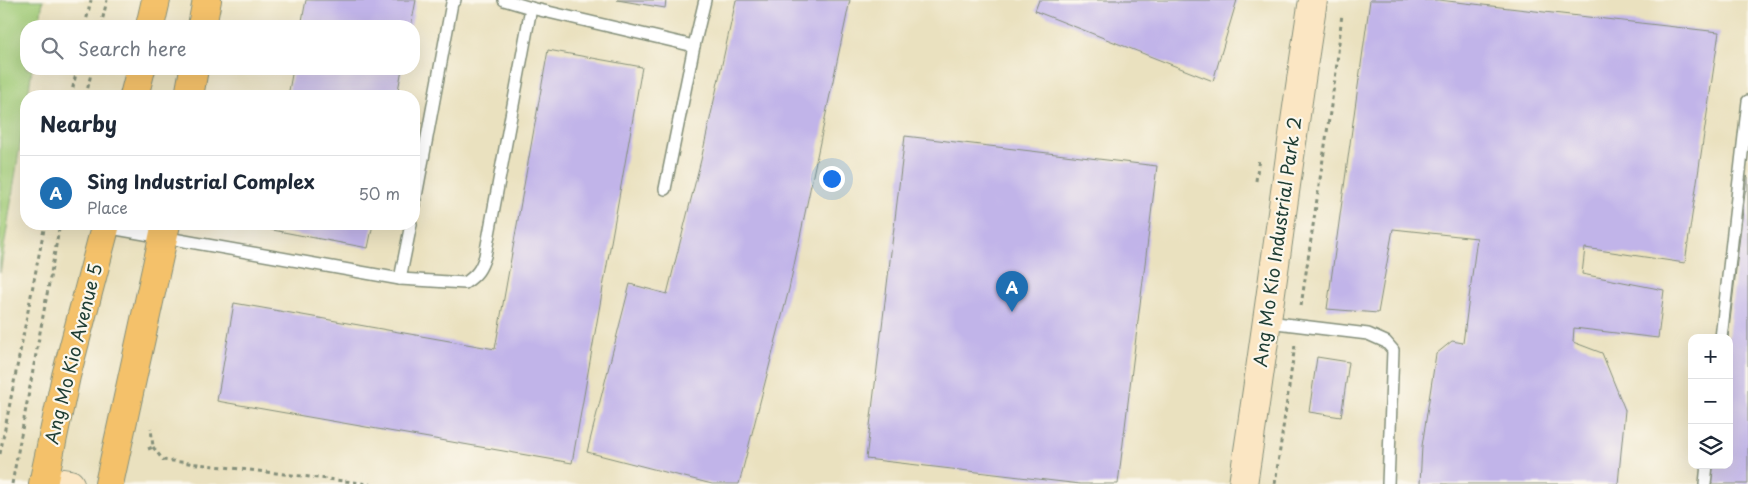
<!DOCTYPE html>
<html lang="en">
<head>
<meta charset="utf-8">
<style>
	:root { --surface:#fff; --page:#f6f6f7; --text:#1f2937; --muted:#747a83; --line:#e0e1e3; --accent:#1f6fb2 }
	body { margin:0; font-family:"Playpen Sans",sans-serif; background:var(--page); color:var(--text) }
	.controls { position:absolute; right:15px; bottom:15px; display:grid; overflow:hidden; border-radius:10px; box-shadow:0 5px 20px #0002 }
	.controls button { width:45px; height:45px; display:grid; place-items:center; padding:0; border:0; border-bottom:1px solid var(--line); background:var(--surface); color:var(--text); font:25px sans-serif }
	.you { position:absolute; left:831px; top:178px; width:18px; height:18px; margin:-12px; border:4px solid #fff; border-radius:50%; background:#1a73e8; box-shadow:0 0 0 8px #1a73e833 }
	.badge { display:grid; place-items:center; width:32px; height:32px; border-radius:50%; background:var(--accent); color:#fff; font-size:16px; font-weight:700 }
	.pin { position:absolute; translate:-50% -41px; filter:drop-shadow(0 1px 2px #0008) }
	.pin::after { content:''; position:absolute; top:26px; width:18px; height:15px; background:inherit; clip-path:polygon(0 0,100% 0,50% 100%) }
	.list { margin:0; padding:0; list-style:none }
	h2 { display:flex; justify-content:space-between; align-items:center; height:65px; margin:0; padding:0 20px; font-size:21px }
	h2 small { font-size:16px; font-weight:400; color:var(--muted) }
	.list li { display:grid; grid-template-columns:32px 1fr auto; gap:15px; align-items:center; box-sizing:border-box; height:75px; padding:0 20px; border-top:1px solid var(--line) }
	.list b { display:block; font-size:19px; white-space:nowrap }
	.list p { margin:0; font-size:16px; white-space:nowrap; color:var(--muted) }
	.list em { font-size:16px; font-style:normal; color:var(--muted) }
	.icon { flex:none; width:28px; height:28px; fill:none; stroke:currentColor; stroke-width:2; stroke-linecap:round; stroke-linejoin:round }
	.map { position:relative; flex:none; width:1748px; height:484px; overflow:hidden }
	.search { position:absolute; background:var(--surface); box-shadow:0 5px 20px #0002; left:20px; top:20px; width:400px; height:55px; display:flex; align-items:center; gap:12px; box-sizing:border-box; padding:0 18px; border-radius:20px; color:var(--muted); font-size:19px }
	.panel { position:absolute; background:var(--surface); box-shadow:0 5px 20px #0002; left:20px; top:90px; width:400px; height:140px; border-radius:20px }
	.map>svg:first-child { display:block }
	.green { fill:#a0cb77; stroke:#608456 }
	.building { fill:#c1b4e9 }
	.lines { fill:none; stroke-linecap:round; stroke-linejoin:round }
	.lane-casing { stroke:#848f7a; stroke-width:14 }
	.secondary-casing { stroke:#848f7a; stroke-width:30 }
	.primary-casing { stroke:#848f7a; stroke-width:30 }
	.path { stroke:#848f7a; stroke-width:3; stroke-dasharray:4 4; stroke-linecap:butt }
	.lane { stroke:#fff; stroke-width:11 }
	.secondary { stroke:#fbe6c3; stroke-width:28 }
	.primary { stroke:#f4c16a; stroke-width:28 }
	.labels { text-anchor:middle; stroke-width:4.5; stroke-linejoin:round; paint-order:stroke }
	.street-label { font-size:18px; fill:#1f3d34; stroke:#fbf7ec }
</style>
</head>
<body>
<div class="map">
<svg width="1748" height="484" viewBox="0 0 1748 484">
	<rect width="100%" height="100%" fill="#fbf7ec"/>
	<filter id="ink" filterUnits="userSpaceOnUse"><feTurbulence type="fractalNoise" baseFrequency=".02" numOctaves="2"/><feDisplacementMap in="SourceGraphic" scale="10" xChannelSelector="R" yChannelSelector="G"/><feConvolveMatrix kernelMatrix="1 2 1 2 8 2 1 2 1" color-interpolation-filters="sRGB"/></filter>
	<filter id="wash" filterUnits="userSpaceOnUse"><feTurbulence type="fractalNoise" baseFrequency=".0096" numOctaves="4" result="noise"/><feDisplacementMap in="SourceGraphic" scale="20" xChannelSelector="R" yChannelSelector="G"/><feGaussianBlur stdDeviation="1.12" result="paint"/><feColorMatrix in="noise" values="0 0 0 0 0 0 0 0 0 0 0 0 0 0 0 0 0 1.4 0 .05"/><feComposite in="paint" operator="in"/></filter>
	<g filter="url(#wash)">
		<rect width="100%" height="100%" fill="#eae1bf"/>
		<!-- green -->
		<polygon class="green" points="0,0 43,0 39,26 26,26 26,69 32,69 28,96 26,96 26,107 0,273"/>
		<g id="blocks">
			<!-- building -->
			<g class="building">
				<polygon points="306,0 416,0 411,26 301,26"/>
				<polygon points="617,0 666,0 665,8"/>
				<polygon points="736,0 850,0 789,289 739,484 712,484 587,452 630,284 667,294 701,160"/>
				<polygon points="1039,0 1237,0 1213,81 1035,11"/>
				<polygon points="1370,0 1439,0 1719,32 1685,263 1585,248 1582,274 1664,290 1658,338 1574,328 1573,342 1602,353 1625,410 1618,484 1420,484 1422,446 1436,354 1452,341 1463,343 1477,238 1393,229 1378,313 1327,309"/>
				<polygon points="548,50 642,67 572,463 217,401 234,303 495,349"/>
				<polygon points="293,69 402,69 397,96 288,96"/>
				<polygon points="905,136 1157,166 1118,484 1080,484 866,459"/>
				<polygon points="1747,176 1748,177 1748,484 1711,484 1713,465 1729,465 1728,338"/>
				<polygon points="263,224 373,224 368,248 262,228"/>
				<polygon points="1317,357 1349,362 1341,417 1309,412"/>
			</g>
		</g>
	</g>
	<g filter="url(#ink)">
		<use href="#blocks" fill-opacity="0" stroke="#848f7a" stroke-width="1"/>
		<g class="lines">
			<defs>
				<g id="lane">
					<polyline points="504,0 531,8 694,46"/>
					<polyline points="665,189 694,46 705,0"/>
					<polyline points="414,207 452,3 455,0"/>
					<path d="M105 227 400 279 465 283C477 275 481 269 485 256L531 8"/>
					<polyline points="400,279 411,224"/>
					<polyline points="1268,322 1368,334 1386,342 1393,350 1388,484"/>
					<polyline points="1721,338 1748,101"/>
					<polyline points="1705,484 1707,465"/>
				</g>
				<g id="secondary">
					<polyline points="44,480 70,484"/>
					<path d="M1243 484C1268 323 1288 161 1313 0"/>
				</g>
				<g id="primary">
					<polyline points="150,26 156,0"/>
					<polyline points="202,26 207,0"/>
					<polyline points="134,96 141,69"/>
					<polyline points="189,96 194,69"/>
					<polyline points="43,484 66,376 106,224"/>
					<polyline points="109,484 166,224"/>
				</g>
			</defs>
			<!-- lane casing -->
			<use href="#lane" class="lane-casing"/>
			<!-- secondary casing -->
			<use href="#secondary" class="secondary-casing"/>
			<!-- primary casing -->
			<use href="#primary" class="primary-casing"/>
			<!-- path -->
			<g class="path">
				<polyline points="85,26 91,0"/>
				<polyline points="101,26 107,0"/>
				<polyline points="71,96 77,69"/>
				<polyline points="86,96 92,69"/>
				<polyline points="1256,181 1259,158"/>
				<polyline points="1301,306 1336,72 1342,13"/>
				<polyline points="153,447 163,460 370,484"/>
				<polyline points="148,449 153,447 151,428"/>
				<polyline points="0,454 45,224"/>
				<polyline points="12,484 60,224"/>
				<polyline points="1275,484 1295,345"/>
			</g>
			<!-- lane -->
			<use href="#lane" class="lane"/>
			<!-- secondary -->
			<use href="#secondary" class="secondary"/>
			<!-- primary -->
			<use href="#primary" class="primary"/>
		</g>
	</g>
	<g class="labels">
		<!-- street labels -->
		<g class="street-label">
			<text transform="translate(1278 242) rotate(-82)" y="6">Ang Mo Kio Industrial Park 2</text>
			<text transform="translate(74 354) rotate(-76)" y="6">Ang Mo Kio Avenue 5</text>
		</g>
	</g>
</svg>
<div class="controls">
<button>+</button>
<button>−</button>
<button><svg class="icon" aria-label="layers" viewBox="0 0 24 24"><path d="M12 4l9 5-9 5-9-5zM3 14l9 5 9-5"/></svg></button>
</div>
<div class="you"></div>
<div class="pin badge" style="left:1012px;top:312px">A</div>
<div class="search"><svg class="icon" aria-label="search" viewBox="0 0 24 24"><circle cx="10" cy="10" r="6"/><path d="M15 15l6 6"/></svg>Search here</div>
<section class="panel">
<h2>Nearby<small></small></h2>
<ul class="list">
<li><span class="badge">A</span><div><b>Sing Industrial Complex</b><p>Place</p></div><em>50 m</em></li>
</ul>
</section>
</div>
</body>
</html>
